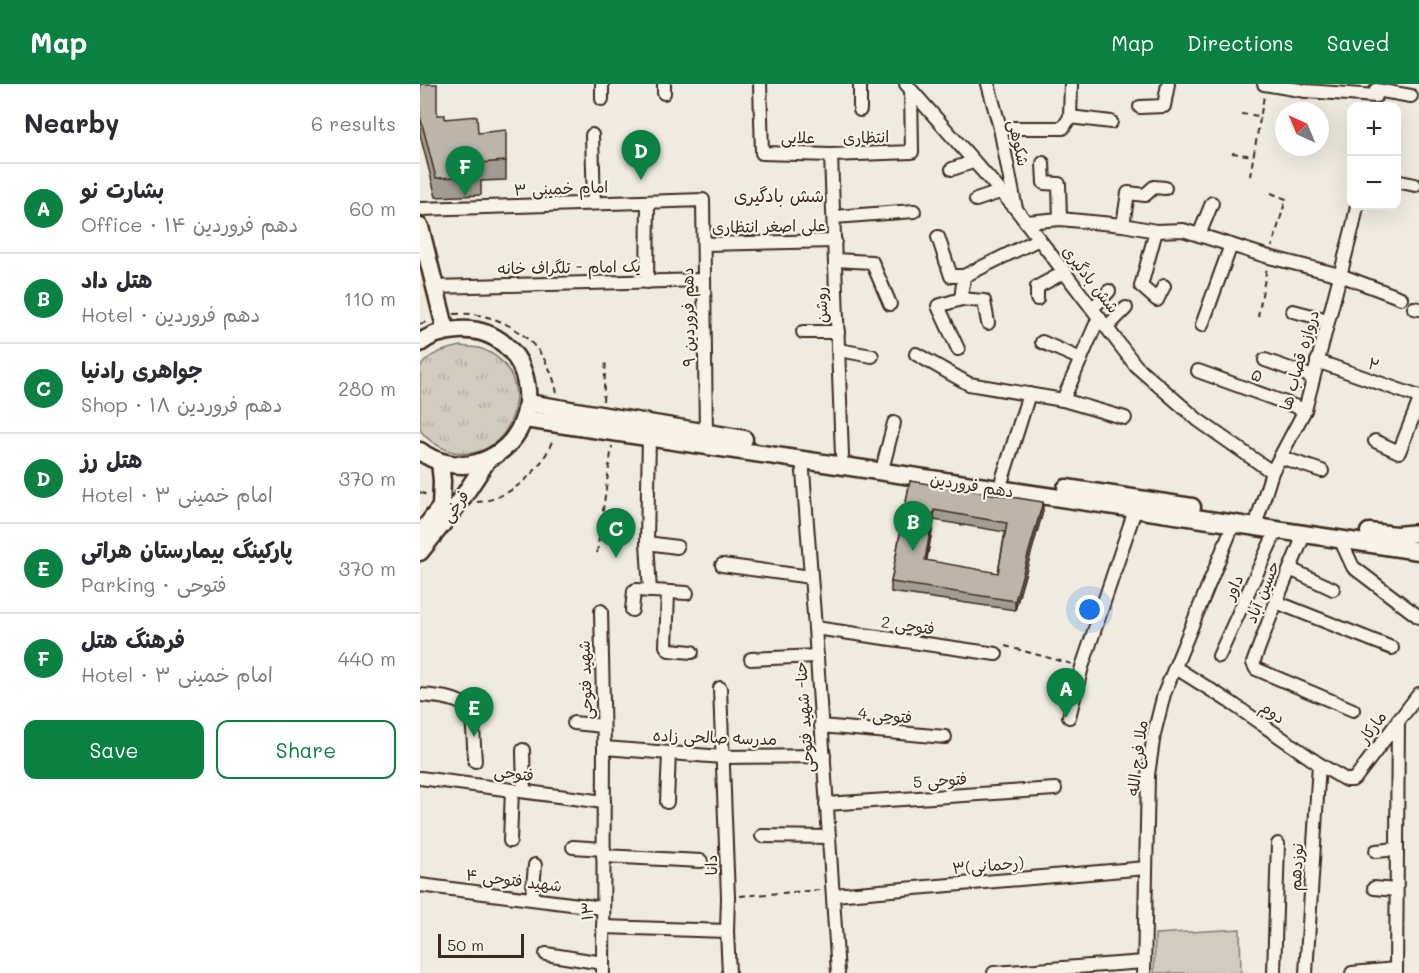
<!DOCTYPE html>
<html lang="en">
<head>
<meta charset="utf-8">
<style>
	:root { --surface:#fff; --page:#f2f2f3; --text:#2b2b33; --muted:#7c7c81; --line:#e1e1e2; --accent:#0b8043 }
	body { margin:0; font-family:Mali,"Playpen Sans Arabic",sans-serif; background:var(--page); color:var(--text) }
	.controls { position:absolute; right:18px; top:18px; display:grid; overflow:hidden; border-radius:12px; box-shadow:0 6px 24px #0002 }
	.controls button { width:54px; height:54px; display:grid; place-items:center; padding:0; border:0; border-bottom:2px solid var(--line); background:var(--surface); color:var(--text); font:30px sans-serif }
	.compass { position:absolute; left:855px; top:18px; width:54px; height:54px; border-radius:50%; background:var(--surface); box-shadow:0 6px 24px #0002; rotate:316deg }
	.scale { position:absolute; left:18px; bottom:15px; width:86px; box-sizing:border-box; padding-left:6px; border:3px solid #3b2a1e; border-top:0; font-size:16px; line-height:21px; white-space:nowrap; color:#3b2a1e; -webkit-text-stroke:4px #f7f3e8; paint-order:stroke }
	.you { position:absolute; left:670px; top:526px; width:21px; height:21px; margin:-15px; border:4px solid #fff; border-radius:50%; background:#1a73e8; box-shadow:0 0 0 9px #1a73e833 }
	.badge { display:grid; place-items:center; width:39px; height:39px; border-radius:50%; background:var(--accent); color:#fff; font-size:20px; font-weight:700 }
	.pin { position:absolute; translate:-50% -50px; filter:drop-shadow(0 2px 3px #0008) }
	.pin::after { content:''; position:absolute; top:32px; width:21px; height:18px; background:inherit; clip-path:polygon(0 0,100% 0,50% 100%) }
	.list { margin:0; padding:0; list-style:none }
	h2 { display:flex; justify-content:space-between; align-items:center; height:78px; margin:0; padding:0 24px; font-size:26px }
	h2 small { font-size:20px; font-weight:400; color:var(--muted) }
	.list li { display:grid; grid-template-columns:39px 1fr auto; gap:18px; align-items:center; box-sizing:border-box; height:90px; padding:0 24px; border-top:2px solid var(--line) }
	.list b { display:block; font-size:22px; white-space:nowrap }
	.list p { margin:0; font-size:20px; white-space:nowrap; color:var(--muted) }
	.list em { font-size:20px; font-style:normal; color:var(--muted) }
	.actions { display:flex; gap:12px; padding:18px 24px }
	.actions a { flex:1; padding:14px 0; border:2px solid var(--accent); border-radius:12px; text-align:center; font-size:21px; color:var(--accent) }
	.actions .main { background:var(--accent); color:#fff }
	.map { position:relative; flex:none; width:999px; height:889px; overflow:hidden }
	header { display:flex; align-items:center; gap:36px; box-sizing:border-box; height:84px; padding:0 30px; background:var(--accent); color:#fff }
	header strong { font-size:28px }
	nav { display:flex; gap:33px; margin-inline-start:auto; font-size:21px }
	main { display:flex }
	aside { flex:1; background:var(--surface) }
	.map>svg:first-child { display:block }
	.grass { fill:url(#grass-tufts); stroke:#867a6f; stroke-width:1.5 }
	.park { fill:#d1cbc0; stroke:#867a6f; stroke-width:1.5 }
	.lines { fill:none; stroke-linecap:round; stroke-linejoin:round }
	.minor-casing { stroke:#3b2a1e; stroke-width:16 }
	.major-casing { stroke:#3b2a1e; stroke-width:21 }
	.path { stroke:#3b2a1e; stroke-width:2; stroke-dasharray:6 4.5; stroke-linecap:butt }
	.minor { stroke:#f7f3e8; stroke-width:12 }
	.major { stroke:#f7f3e8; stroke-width:16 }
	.wall { fill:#a39c92; stroke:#3b2a1e; stroke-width:1.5; fill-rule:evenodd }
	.shaded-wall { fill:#847f77; stroke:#3b2a1e; stroke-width:1.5 }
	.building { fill:#bdb5aa; stroke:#3b2a1e; stroke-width:1.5; fill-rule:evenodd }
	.labels { text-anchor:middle; stroke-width:4.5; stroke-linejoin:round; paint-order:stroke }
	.street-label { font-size:16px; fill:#3b2a1e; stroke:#f7f3e8 }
	.neighbourhood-label { font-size:18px; fill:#3b2a1e; stroke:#f7f3e8 }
</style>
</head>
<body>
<header>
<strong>Map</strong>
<nav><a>Map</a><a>Directions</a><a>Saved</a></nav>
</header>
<main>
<aside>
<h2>Nearby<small>6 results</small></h2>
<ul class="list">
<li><span class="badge">A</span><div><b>بشارت نو</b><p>Office · دهم فروردین ۱۴</p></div><em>60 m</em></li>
<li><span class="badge">B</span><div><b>هتل داد</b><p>Hotel · دهم فروردین</p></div><em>110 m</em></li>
<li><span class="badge">C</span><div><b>جواهری رادنیا</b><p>Shop · دهم فروردین ۱۸</p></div><em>280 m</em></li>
<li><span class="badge">D</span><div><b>هتل رز</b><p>Hotel · امام خمینی ۳</p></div><em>370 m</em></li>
<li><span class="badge">E</span><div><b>پارکینگ بیمارستان هراتی</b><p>Parking · فتوحی</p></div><em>370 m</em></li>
<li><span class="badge">F</span><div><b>فرهنگ هتل</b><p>Hotel · امام خمینی ۳</p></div><em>440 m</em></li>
</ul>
<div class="actions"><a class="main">Save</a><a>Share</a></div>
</aside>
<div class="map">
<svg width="999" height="889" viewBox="0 0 999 889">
	<defs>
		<pattern id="grass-tufts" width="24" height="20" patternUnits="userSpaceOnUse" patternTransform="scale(1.5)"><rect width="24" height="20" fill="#d1cbc0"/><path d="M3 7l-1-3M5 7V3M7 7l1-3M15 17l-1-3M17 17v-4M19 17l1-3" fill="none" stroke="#b4aea5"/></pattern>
	</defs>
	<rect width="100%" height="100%" fill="#efebe0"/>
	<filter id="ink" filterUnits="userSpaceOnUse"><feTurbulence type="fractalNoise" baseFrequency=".0167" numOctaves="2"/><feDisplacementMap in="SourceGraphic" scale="12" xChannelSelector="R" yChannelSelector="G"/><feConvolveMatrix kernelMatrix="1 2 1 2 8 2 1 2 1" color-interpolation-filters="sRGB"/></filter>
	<g filter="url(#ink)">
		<!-- grass -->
		<path class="grass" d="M41 262C46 263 53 263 59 264 126 286 92 386 30 367 18 363 8 357 0 346 0 336 0 292 0 284 6 270 27 265 41 262Z"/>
		<!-- park -->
		<polygon class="park" points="820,845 821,889 734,889 735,850"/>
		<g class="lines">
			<defs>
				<g id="minor">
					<polyline points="340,0 342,69 411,71 492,68 491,6"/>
					<polyline points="486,0 596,125 716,282 778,336 852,388"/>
					<polyline points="568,0 580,44 596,125"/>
					<polyline points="844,0 886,7 956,12"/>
					<polyline points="956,6 991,12"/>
					<polyline points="244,9 244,0"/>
					<polyline points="182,15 182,0"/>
					<polyline points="720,23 744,22 748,0"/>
					<polyline points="440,26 440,0"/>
					<polyline points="650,33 691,38"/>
					<polyline points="580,44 643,44 650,33 651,0"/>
					<polyline points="172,51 174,119"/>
					<polyline points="411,71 422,371"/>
					<polyline points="623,79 624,99 639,100 640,135"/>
					<polyline points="532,85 553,78"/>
					<polyline points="976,97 995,101"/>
					<polyline points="556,116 580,108"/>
					<polyline points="0,125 283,116 286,349"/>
					<polyline points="414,133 494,127"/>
					<polyline points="606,138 640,135 703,141 736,147 763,146 849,173 920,191 981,214"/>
					<polyline points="703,141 708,109 725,111 734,103 745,104"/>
					<polyline points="736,147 721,202 737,216 744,202"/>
					<polyline points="779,151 792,119"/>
					<polyline points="518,153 531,192 544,192 619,155"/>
					<polyline points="284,160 415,157"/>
					<polyline points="415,176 452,178 470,220"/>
					<polyline points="227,198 228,118"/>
					<polyline points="15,203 284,196"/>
					<polyline points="541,215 564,217 568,239"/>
					<polyline points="617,215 617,203 645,188"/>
					<polyline points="673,224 689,207"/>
					<polyline points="994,224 999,225"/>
					<polyline points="873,227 908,236"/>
					<polyline points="782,241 811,161"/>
					<polyline points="687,243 706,224"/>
					<polyline points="383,248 418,248"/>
					<polyline points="622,258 661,275"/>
					<polyline points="538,265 518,222 541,215 544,192"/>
					<polyline points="419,266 452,272"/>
					<polyline points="496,270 549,300 643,316 679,233"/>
					<polyline points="845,276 893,293"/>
					<polyline points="897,277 999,313"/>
					<polyline points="778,287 885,326"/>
					<polyline points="643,316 705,334"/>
					<polyline points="229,352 227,459 230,507"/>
					<polyline points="955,357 979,368 999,318"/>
					<polyline points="860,373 902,387"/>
					<polyline points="382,374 395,544 418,889"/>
					<polyline points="464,378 474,339"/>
					<polyline points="582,396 609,310"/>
					<polyline points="838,433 852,388 885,326 933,142 937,122"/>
					<polyline points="884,451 856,518 833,579 836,585 933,626"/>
					<polyline points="920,455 933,483 999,533"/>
					<polyline points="227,459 257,463"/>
					<polyline points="302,481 391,493"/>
					<polyline points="870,485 913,505"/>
					<polyline points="248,509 246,562 249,566 272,568"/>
					<polyline points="856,518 972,564"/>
					<polyline points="212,526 214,507 216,506 267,509"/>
					<polyline points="181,527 184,664 183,889"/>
					<polyline points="395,544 576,570"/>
					<polyline points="799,572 856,447"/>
					<polyline points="331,575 397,572"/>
					<polyline points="756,584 810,618 899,680 926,696 932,696 936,693 999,610"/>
					<polyline points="300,604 308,813 307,847 309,889"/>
					<path d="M0 611C59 615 51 625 55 677"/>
					<polyline points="649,633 662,583 715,426"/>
					<polyline points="154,639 183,642"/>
					<polyline points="401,642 525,653"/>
					<polyline points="184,664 303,673 404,672"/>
					<polyline points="103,666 104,707"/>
					<polyline points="0,694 184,718"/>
					<polyline points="247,718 249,669"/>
					<polyline points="406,720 635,705"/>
					<polyline points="342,752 409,753"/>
					<polyline points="90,757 92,706"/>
					<polyline points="153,763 184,765"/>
					<polyline points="956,767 977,765"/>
					<polyline points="183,772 281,777"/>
					<polyline points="0,801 183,824"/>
					<polyline points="954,804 976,806"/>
					<polyline points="414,811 726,784"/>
					<polyline points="112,815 115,781"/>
					<polyline points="183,843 307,847"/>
					<polyline points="126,870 183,879"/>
					<polyline points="574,889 724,878"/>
					<polyline points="724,889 728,691 734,650 744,610 813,441"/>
					<polyline points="854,889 858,760"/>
					<polyline points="886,889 899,680"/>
					<polyline points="932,889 976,885"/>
					<polyline points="976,889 978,636"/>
				</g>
				<g id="major">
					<polyline points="0,143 26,247"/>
					<path d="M0 259C11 250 24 247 38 246 116 240 136 354 57 379 39 384 15 379 0 367"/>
					<polyline points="108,319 324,355"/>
					<polyline points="105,335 999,467"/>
					<polyline points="646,404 772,423"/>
					<polyline points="949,448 976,451 999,449"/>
					<polyline points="0,450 21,423 22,397 20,378"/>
					<polyline points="0,468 39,419 68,375"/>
				</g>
			</defs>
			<!-- minor casing -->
			<use href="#minor" class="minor-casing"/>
			<!-- major casing -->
			<use href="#major" class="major-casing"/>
			<!-- path -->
			<g class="path">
				<polyline points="821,30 840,32"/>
				<polyline points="812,69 833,72"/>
				<polyline points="830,92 844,12"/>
				<polyline points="851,109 866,115 852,163"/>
				<path d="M34 230C84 226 129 260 137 310"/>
				<polyline points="838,233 847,183"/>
				<polyline points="0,240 9,237"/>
				<polyline points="183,317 186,276"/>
				<polyline points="0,408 7,411"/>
				<path d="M57 418C91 415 124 385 133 354"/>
				<polyline points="177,469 192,362"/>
				<polyline points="585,562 652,580"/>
				<polyline points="320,812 401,806"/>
			</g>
			<!-- minor -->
			<use href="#minor" class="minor"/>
			<!-- major -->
			<use href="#major" class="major"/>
		</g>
		<!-- wall -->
		<g class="wall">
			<polygon points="0,0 17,31 58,49 86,77 86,96 61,97 61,111 16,113 0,51"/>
			<path d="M490 397 623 427 595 526 471 508V498ZM514 436 585 448 578 489 506 477Z"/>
		</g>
		<!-- shaded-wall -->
		<g class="shaded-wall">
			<polygon points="623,418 623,427 595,526 595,517"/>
			<polygon points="514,426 514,436 505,486 505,476"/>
		</g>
		<!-- building -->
		<g class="building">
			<polygon points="0,0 17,0 17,31 25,31 25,35 57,32 58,49 86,46 86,77 60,79 61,92 16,94 0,32"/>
			<path d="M490 397 623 418 595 517 471 498ZM514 426 587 439 578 489 505 476Z"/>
		</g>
	</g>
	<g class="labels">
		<!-- street labels -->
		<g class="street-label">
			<text transform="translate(378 53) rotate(1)" y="6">علایی</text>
			<text transform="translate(446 53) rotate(-2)" y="6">انتظاری</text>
			<text transform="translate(599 59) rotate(78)" y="6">شکوهی</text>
			<text transform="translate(141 104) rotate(-2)" y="6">امام خمینی ۳</text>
			<text transform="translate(349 142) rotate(-1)" y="6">علی اصغر انتظاری</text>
			<text transform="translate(149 183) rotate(-1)" y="6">یک امام - تلگراف خانه</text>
			<text transform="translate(671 195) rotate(52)" y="6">شش بادگیری</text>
			<text transform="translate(401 221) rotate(-92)" y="6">روشن</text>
			<text transform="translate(268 233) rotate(-91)" y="6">دهم فروردین ۹</text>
			<text transform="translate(879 276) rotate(-74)" y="6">دروازه قصاب ها</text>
			<text transform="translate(954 280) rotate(20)" y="6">۲</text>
			<text transform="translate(837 291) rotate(20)" y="6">۵</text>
			<text transform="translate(552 401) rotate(9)" y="6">دهم فروردین</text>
			<text transform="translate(35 422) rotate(-54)" y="6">فرخی</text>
			<text transform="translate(813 503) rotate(-66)" y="6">داور</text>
			<text transform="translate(842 508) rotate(-68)" y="6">حسین آباد</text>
			<text transform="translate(488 541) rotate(8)" y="6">فتوحی 2</text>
			<text transform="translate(165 596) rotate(-92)" y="6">شهید فتوحی</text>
			<text transform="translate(853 628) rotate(35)" y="6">دوم</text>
			<text transform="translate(465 631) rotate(5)" y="6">فتوحی 4</text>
			<text transform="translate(384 633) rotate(-94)" y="6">حنا- شهید فتوحی</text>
			<text transform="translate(952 643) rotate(-54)" y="6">مارکار</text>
			<text transform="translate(295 653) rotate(2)" y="6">مدرسه صالحی زاده</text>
			<text transform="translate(717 674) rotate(-83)" y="6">ملا فرج الله</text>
			<text transform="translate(94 689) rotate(7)" y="6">فتوحی</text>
			<text transform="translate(520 696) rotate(-4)" y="6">فتوحی 5</text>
			<text transform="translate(291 781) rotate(-92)" y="6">دانا</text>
			<text transform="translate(568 781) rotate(-5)" y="6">۳(رحمانی)</text>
			<text transform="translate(876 783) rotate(-87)" y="6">نوزدهم</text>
			<text transform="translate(94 796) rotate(7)" y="6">شهید فتوحی ۴</text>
			<text transform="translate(167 827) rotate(-90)" y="6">۱۳</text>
		</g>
		<!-- neighbourhood labels -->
		<g class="neighbourhood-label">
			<text x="359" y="118">شش بادگیری</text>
		</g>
	</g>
</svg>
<div class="controls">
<button>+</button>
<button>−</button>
</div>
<svg class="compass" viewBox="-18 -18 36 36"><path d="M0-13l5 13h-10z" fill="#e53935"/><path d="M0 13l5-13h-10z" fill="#7c7c81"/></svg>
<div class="scale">50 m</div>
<div class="you"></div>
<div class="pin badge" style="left:646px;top:634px">A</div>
<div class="pin badge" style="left:493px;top:467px">B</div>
<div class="pin badge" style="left:196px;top:474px">C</div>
<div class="pin badge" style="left:221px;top:96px">D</div>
<div class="pin badge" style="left:54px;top:653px">E</div>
<div class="pin badge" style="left:45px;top:112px">F</div>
</div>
</main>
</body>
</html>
